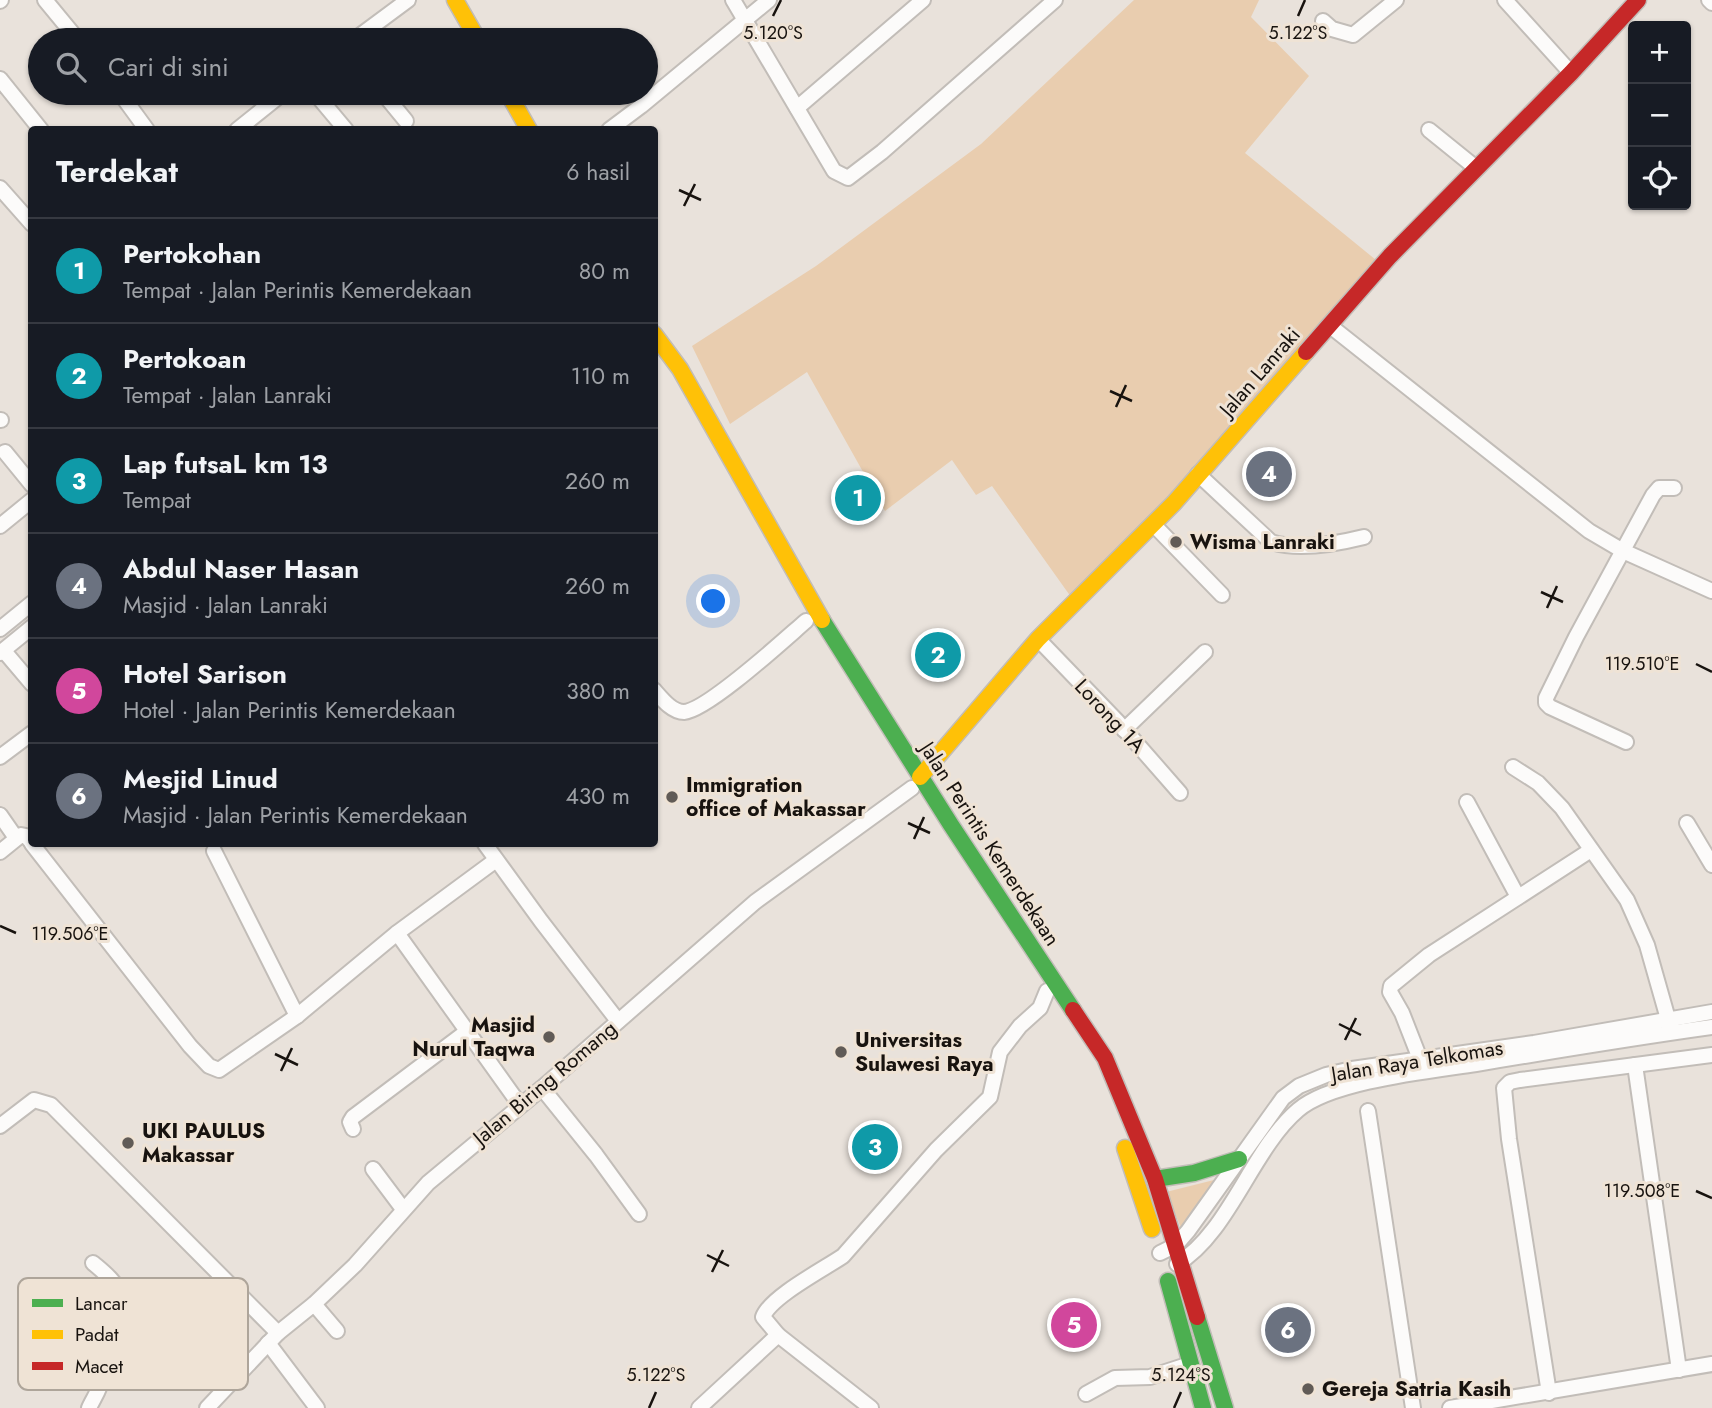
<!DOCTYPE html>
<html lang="id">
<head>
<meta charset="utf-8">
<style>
	:root { --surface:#171b24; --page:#20242c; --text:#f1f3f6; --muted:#9ea1a6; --line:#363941; --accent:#0f766e }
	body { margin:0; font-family:Jost,sans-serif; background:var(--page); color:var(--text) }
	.controls { position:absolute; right:21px; top:21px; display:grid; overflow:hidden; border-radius:7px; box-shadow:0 2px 5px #0004 }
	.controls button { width:63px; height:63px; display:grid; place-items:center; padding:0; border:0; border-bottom:2px solid var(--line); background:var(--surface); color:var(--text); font:35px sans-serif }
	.you { position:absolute; left:714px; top:602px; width:24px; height:24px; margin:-18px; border:5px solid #fff; border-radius:50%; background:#1a73e8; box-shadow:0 0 0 10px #1a73e833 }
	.badge { display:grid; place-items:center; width:46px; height:46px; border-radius:50%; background:var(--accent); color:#fff; font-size:23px; font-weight:700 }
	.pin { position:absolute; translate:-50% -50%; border:4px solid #fff; box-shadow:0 2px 7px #0006 }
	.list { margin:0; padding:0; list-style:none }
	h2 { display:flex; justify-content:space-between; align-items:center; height:91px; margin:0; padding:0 28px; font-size:30px }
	h2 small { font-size:23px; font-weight:400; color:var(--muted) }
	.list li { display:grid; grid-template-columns:46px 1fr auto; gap:21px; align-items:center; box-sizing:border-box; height:105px; padding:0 28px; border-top:2px solid var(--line) }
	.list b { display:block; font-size:26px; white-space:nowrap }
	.list p { margin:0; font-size:23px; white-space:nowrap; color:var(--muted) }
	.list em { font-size:23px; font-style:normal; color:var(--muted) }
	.icon { flex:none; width:38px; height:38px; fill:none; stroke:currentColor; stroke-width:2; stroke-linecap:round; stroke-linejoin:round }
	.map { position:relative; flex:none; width:1712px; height:1408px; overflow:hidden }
	.search { position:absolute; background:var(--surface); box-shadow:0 2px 5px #0004; left:28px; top:28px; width:630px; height:77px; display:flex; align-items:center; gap:18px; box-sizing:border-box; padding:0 24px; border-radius:38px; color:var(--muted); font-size:26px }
	.panel { position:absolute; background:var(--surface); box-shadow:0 2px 5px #0004; left:28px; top:126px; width:630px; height:721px; border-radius:7px }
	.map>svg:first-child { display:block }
	.green { fill:#e9cdaf }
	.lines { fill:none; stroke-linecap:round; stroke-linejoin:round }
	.street-casing { stroke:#c2bdb8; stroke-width:18 }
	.fast-casing { stroke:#c2bdb8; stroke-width:19 }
	.slow-casing { stroke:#c2bdb8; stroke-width:19 }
	.jam-casing { stroke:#c2bdb8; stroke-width:19 }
	.street { stroke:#fcfbfa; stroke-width:14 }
	.fast { stroke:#4caf50; stroke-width:16 }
	.slow { stroke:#ffc107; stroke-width:16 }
	.jam { stroke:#c62828; stroke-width:16 }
	.ticks { fill:none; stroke:#18130f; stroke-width:2.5 }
	.poi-dot { fill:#615b56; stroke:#efe3d5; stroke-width:2.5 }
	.labels { text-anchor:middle; stroke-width:6; stroke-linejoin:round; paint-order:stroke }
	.street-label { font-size:21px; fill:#18130f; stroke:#efe3d5 }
	.poi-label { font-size:21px; font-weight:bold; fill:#18130f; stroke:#efe3d5; text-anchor:start }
	.key { fill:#efe3d5; stroke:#aea59a; stroke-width:2 }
	.key-label { font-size:19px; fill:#18130f }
	.ticks-label { font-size:18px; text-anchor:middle; fill:#18130f; stroke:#efe3d5; stroke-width:6; stroke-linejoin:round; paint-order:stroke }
</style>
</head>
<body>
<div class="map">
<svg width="1712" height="1408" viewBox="0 0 1712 1408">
	<rect width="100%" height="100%" fill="#e9e2db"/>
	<!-- green -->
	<g class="green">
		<polygon points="1134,0 1259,0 1251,17 1309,76 1245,153 1387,269 1071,597 992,486 976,495 952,460 885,511 807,372 730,424 692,346 816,266 981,144"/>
		<polygon points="1226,1177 1181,1228 1166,1192"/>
	</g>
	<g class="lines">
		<defs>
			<g id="street">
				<polyline points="45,0 78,40"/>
				<polyline points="733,0 834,171 848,178 882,152 1055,0"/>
				<polyline points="1505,0 1571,73"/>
				<polyline points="1709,0 1712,3"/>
				<polyline points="0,1 1,0"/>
				<polyline points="1323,21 1332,29 1353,35 1396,0"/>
				<polyline points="354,40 408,0"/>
				<polyline points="0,79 41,130"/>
				<polyline points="120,93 147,130"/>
				<polyline points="315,93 346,130"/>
				<polyline points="383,93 406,121"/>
				<polyline points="797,108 923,0"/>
				<polyline points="237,130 283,93"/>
				<polyline points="609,130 641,106 769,0"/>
				<polyline points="1429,130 1476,168"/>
				<polyline points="0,188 32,224"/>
				<polyline points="1329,325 1589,531 1623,551 1712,591"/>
				<polyline points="0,420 1,420"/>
				<polyline points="5,452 32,485"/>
				<path d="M1198 474 1271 542C1299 551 1336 544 1364 537"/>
				<polyline points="1153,524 1222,595"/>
				<polyline points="0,526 32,500"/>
				<polyline points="0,629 32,603"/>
				<polyline points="1038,639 1117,721 1180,793"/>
				<polyline points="4,651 32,684"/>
				<polyline points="0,653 32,627"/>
				<path d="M654 690C662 699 672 712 684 712 708 710 785 639 806 621"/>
				<polyline points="1124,730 1205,652"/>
				<polyline points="1626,742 1550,707 1546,703 1546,698 1576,637 1653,495 1659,488 1674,488"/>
				<polyline points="0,757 32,733"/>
				<polyline points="1513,767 1538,783 1562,808 1627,900 1647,945 1670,1026"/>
				<polyline points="1467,802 1518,897"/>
				<polyline points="0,815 16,838"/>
				<polyline points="1687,823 1712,865"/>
				<polyline points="32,844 190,1046 209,1066 219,1070 297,1016 397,933 496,860"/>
				<polyline points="485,844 541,921 618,1021"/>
				<polyline points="214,851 297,1016"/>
				<polyline points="0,852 21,835 26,836 32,843"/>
				<polyline points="397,933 520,1105"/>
				<polyline points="1420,1059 1402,1013 1390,992 1391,986 1429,955 1591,850"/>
				<polyline points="1635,1065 1679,1370"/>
				<polyline points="542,1088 596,1155 639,1214"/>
				<polyline points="1368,1111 1413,1408"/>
				<polyline points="0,1126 34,1100 51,1105 278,1333"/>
				<polyline points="353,1129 350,1122 353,1117 466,1032"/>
				<polyline points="373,1169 403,1209"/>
				<polyline points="1160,1253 1176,1245 1188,1231 1283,1098 1299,1086 1326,1075 1352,1069 1534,1043 1712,1012"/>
				<path d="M1177 1264C1229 1233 1252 1149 1298 1110 1331 1081 1430 1071 1476 1064 1554 1051 1633 1038 1712 1027"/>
				<polyline points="314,1304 337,1331"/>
				<path d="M42 1317C56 1329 106 1359 102 1378 101 1388 93 1399 89 1408"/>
				<path d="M778 1335 763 1317C770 1297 824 1269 843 1256L936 1150 990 1097 1000 1052 1020 1026 1040 1008 1047 991"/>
				<polyline points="268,1343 317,1408"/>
				<path d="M86 1351C94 1339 122 1307 119 1293 117 1282 101 1270 93 1263"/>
				<polyline points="1549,1393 1509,1139 1504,1088 1510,1082 1520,1080 1712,1055"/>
				<polyline points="1086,1394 1115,1378 1150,1377 1190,1364"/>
				<polyline points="207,1408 278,1333 314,1304 355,1265 428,1183 542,1088 755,902 912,788"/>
				<polyline points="699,1408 778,1335 871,1408"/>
				<polyline points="1450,1408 1712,1364"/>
			</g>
			<g id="fast">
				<polyline points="822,620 951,825 1073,1010"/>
				<polyline points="1155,1179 1194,1173 1239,1159"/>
				<polyline points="1168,1281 1203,1408"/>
				<polyline points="1197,1317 1225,1408"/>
			</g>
			<g id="slow">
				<polyline points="455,0 478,40"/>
				<polyline points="508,93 529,130"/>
				<polyline points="654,334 680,369 822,620"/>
				<polyline points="920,777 1038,639 1174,503 1306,352"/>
				<polyline points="1125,1148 1152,1229"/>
			</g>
			<g id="jam">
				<polyline points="1306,352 1390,256 1571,73 1638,0"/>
				<polyline points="1073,1010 1105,1058 1155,1179 1197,1317"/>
			</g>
		</defs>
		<!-- street casing -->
		<use href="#street" class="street-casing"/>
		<!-- fast casing -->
		<use href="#fast" class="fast-casing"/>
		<!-- slow casing -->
		<use href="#slow" class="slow-casing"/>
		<!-- jam casing -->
		<use href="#jam" class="jam-casing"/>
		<!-- street -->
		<use href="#street" class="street"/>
		<!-- fast -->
		<use href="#fast" class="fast"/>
		<!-- slow -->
		<use href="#slow" class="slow"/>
		<!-- jam -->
		<use href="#jam" class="jam"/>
	</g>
	<!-- ticks -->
	<path class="ticks" d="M773 16 781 0M1298 16 1305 0M679 190 701 200M684 206 695 184M1110 391 1132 401M1116 407 1126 385M1541 592 1563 602M1547 608 1557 586M1696 664 1712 672M908 823 930 833M914 839 924 817M0 926 16 933M1339 1024 1361 1035M1345 1040 1356 1018M275 1054 298 1065M281 1071 292 1048M1696 1191 1712 1198M707 1255 729 1266M712 1272 723 1250M649 1408 656 1392M1174 1408 1181 1392"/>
	<!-- markers -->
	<g class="poi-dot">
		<circle cx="1176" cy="542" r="7"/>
		<circle cx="672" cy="797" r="7"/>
		<circle cx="549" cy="1037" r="7"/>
		<circle cx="841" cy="1052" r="7"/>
		<circle cx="128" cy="1143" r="7"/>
		<circle cx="1308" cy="1389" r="7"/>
	</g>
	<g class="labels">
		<!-- street labels -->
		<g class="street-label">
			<text transform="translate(1260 372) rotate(-49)" y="7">Jalan Lanraki</text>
			<text transform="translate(1110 716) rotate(47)" y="7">Lorong 1A</text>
			<text transform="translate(990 844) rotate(57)" y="7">Jalan Perintis Kemerdekaan</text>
			<text transform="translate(1417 1061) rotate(-9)" y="7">Jalan Raya Telkomas</text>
			<text transform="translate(545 1083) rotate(-40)" y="7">Jalan Biring Romang</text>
		</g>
		<!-- poi labels -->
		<g class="poi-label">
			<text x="1190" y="549">Wisma Lanraki</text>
			<text x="686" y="792">Immigration<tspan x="686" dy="24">office of Makassar</tspan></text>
			<text x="535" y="1032" text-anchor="end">Masjid<tspan x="535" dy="24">Nurul Taqwa</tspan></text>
			<text x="855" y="1047">Universitas<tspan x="855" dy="24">Sulawesi Raya</tspan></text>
			<text x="142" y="1138">UKI PAULUS<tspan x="142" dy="24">Makassar</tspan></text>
			<text x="1322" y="1396">Gereja Satria Kasih</text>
		</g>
	</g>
	<!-- legend -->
	<rect x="18" y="1278" width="230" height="112" rx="10" class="key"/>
	<rect x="32" y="1299" width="31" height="8" fill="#4caf50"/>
	<rect x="32" y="1330" width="31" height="9" fill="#ffc107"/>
	<rect x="32" y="1362" width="31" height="8" fill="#c62828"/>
	<g class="key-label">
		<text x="75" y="1310">Lancar</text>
		<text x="75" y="1341">Padat</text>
		<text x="75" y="1373">Macet</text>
	</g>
	<g class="ticks-label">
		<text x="773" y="39">5.120°S</text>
		<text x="1298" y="39">5.122°S</text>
		<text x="1642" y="670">119.510°E</text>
		<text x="70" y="940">119.506°E</text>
		<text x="1642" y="1197">119.508°E</text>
		<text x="656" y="1381">5.122°S</text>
		<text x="1181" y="1381">5.124°S</text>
	</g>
</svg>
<div class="controls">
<button>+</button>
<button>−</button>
<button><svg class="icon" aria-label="locate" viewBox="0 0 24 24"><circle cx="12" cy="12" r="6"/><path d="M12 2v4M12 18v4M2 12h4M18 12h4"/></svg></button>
</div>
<div class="you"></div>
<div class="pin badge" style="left:858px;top:498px;background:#0f9aa8">1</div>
<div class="pin badge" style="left:938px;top:655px;background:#0f9aa8">2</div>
<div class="pin badge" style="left:875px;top:1147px;background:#0f9aa8">3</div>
<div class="pin badge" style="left:1269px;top:474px;background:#6b7280">4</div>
<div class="pin badge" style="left:1074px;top:1325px;background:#d1479c">5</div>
<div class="pin badge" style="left:1288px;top:1330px;background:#6b7280">6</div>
<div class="search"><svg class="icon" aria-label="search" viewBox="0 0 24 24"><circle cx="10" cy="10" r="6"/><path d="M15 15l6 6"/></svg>Cari di sini</div>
<section class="panel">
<h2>Terdekat<small>6 hasil</small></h2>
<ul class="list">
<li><span class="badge" style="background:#0f9aa8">1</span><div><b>Pertokohan</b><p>Tempat · Jalan Perintis Kemerdekaan</p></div><em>80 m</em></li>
<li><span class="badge" style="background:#0f9aa8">2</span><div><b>Pertokoan</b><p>Tempat · Jalan Lanraki</p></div><em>110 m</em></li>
<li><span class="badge" style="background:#0f9aa8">3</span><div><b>Lap futsaL km 13</b><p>Tempat</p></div><em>260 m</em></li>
<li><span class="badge" style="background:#6b7280">4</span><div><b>Abdul Naser Hasan</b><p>Masjid · Jalan Lanraki</p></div><em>260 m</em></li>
<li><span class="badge" style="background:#d1479c">5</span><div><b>Hotel Sarison</b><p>Hotel · Jalan Perintis Kemerdekaan</p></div><em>380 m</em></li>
<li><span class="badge" style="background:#6b7280">6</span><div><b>Mesjid Linud</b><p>Masjid · Jalan Perintis Kemerdekaan</p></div><em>430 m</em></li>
</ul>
</section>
</div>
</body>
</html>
